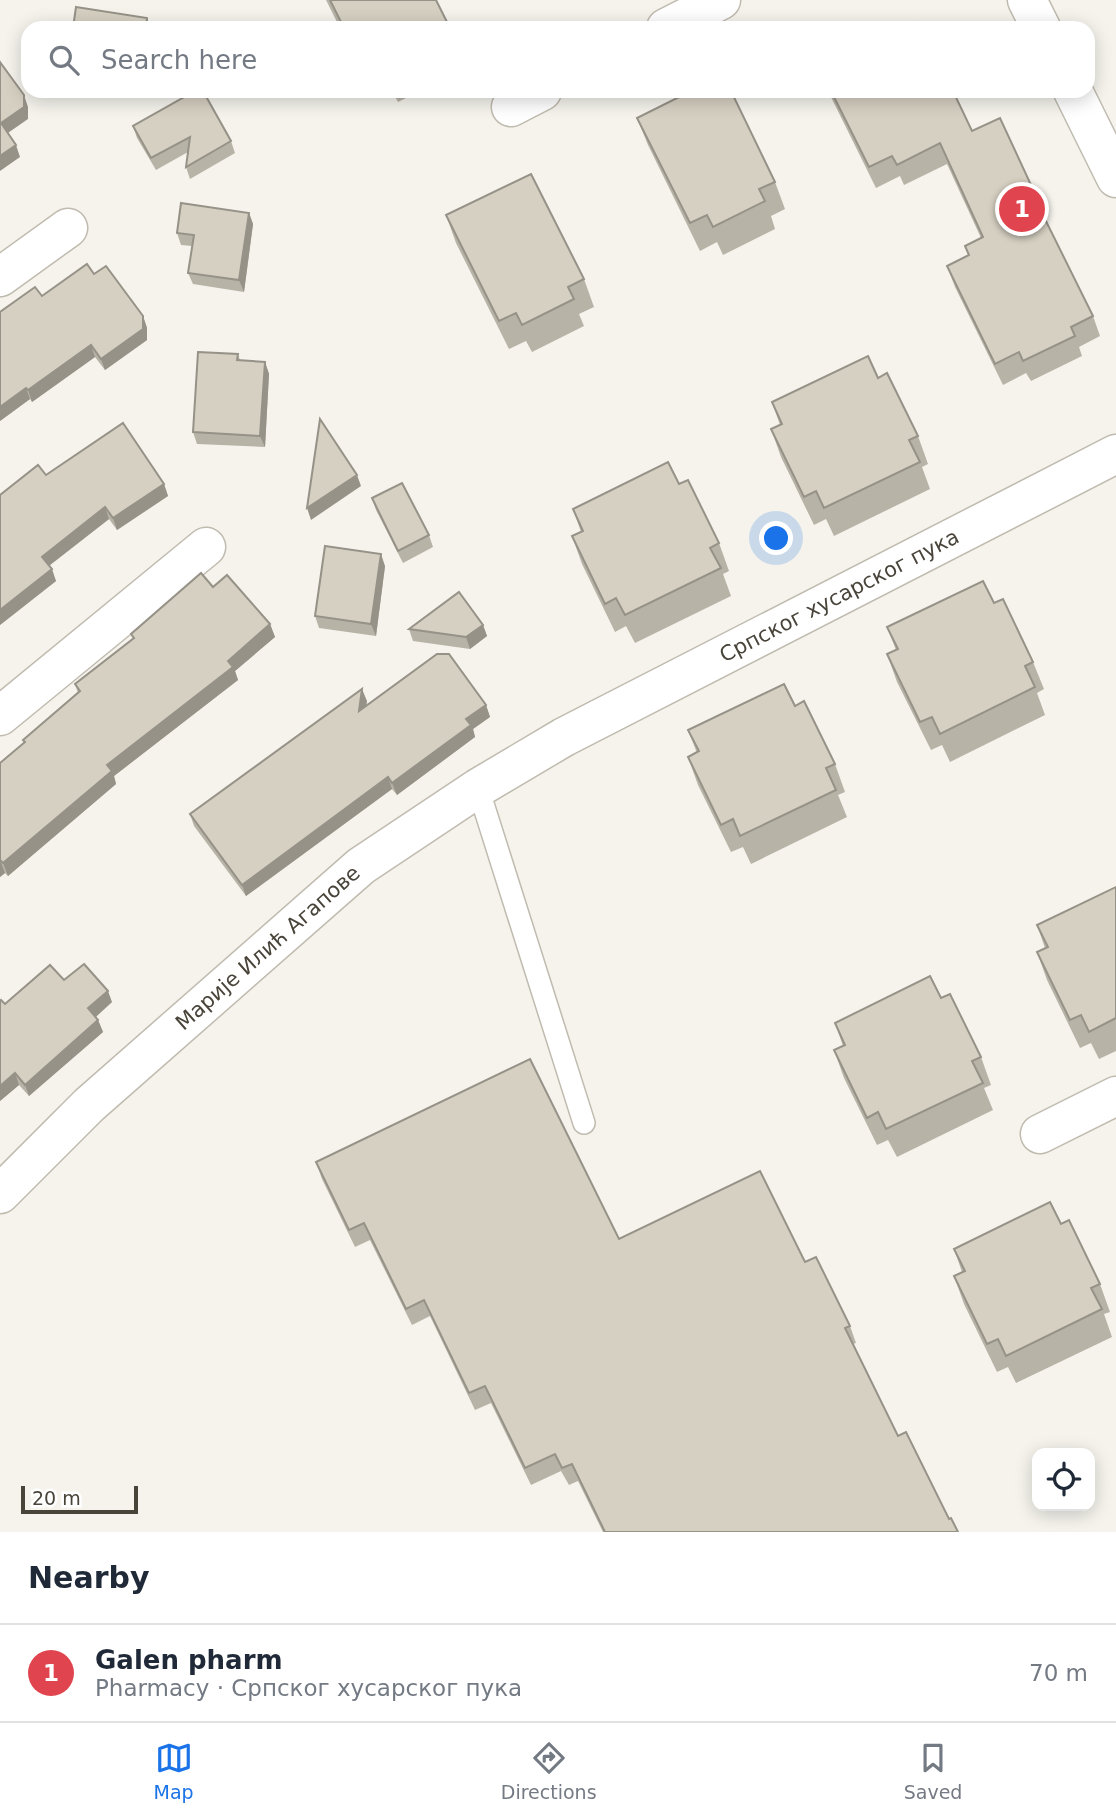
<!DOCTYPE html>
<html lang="en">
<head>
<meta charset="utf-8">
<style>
	:root { --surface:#fff; --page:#f2f2f3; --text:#1f2937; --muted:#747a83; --line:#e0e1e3; --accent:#1a73e8 }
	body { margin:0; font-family:"DejaVu Sans",sans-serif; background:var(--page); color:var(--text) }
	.controls { position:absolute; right:21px; bottom:21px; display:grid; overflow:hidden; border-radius:14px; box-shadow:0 4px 18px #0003 }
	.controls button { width:63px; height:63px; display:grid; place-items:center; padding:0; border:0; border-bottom:2px solid var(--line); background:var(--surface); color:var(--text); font:35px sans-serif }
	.scale { position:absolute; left:21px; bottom:18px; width:117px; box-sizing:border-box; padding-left:7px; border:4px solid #49443a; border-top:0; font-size:19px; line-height:24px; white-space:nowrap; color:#49443a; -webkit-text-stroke:5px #fff; paint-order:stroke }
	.you { position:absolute; left:777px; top:539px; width:24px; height:24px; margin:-18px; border:5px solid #fff; border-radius:50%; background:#1a73e8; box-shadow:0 0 0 10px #1a73e833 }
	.badge { display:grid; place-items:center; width:46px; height:46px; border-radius:50%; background:var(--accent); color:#fff; font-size:23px; font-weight:700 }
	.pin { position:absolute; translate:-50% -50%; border:4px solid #fff; box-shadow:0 2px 7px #0006 }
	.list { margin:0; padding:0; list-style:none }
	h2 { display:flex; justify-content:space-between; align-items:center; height:91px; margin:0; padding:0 28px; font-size:30px }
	h2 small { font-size:23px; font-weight:400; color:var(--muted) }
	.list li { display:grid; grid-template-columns:46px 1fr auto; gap:21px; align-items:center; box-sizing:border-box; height:98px; padding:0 28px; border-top:2px solid var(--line) }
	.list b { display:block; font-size:26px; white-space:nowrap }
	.list p { margin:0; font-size:23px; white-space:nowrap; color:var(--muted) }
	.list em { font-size:23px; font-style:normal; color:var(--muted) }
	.icon { flex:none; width:38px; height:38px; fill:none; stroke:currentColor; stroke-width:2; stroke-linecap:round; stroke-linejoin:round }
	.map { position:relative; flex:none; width:1116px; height:1532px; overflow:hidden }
	.search { position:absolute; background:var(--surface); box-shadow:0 4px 18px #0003; left:21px; right:21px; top:21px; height:77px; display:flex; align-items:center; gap:18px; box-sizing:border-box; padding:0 24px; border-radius:21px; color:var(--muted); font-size:26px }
	.sheet { height:189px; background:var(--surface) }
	nav { display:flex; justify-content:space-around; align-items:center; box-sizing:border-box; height:98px; border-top:2px solid var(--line); background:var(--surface); font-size:19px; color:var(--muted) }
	nav a { display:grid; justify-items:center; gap:4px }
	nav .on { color:var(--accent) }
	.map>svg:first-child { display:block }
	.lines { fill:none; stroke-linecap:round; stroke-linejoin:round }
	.service-casing { stroke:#c0bbaf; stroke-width:24 }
	.minor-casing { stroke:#c0bbaf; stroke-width:41 }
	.tertiary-casing { stroke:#c0bbaf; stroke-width:41 }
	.service { stroke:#fff; stroke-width:21 }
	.minor { stroke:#fff; stroke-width:38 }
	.tertiary { stroke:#fff; stroke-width:38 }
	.wall { fill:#b8b3a7 }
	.shaded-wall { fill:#969288 }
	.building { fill:#d6d0c2; stroke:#969288; stroke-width:2 }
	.labels { text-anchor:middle; stroke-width:5; stroke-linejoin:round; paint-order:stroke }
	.street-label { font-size:21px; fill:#49443a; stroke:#fff }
</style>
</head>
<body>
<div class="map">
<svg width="1116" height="1532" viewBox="0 0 1116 1532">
	<rect width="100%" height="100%" fill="#f5f3ec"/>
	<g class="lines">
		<defs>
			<polyline id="service" points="478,788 584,1123"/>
			<g id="minor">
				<polyline points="666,28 721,0"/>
				<polyline points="511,107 542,91"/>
				<polyline points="0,277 68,228"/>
				<polyline points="0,716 206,547"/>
				<polyline points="1040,1134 1116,1096"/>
				<path id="s1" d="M0 1194 89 1105 361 866 478 788 564 737 1116 454"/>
			</g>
			<g id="tertiary">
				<polyline points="1027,0 1041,28"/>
				<polyline points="1073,91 1116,178"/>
			</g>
		</defs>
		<!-- service casing -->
		<use href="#service" class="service-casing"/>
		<!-- minor casing -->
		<use href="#minor" class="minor-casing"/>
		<!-- tertiary casing -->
		<use href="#tertiary" class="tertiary-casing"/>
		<!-- service -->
		<use href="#service" class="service"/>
		<!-- minor -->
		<use href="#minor" class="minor"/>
		<!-- tertiary -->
		<use href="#tertiary" class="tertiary"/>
	</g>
	<!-- wall -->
	<g class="wall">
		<polygon points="326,0 436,0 450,28 340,28"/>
		<polygon points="372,91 391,91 375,98"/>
		<polygon points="392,91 420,91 398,102"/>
		<polygon points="828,91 953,91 972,131 1038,200 1045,221 1093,316 1100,336 1079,347 1082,356 1031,381 1026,373 1003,385 955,287 947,266 969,256 965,246 981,238 947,164 904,185 900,176 876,188"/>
		<polygon points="637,118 775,182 785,209 771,216 775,229 723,255 717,242 700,251 648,145"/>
		<polygon points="133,126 231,141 235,153 190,179 186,167 188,152 156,170 137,138"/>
		<polygon points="249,213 253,224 244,292 193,284 188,273 192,246 181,245 177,233"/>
		<polygon points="446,215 584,279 594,307 579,314 584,326 532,352 526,341 509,349 456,243"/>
		<polygon points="94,274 143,316 147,328 147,340 105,370 95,357 32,402 30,399 0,421 42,296"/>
		<polygon points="238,354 240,360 265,362 269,374 265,447 197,444 193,432"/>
		<polygon points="878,378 918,436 928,464 922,467 930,489 834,536 826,519 814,525 781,457 771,429 780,425 772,402"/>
		<polygon points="46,475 164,484 168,496 117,530 109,519 49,566 56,581 0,625"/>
		<polygon points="679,484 719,543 729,571 723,574 731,596 635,643 626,626 615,632 582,564 572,536 581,532 573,509"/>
		<polygon points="372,498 429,535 433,547 403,563 376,510"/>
		<polygon points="385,566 376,636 319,628 315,616"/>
		<polygon points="213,587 270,624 275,637 235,671 238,680 114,776 116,784 8,876 5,873 0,877 0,763 24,743 23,740 78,693 75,684 133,639 131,634"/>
		<polygon points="994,603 1033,662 1044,689 1037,693 1045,715 950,762 942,745 931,750 897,682 887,654 896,650 887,627"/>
		<polygon points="483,625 487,636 470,649 413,641 409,629"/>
		<polygon points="367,701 366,707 486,705 490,717 473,729 475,737 397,795 392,789 246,896 194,826 190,814"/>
		<polygon points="795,706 835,764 845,792 838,795 847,817 751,864 743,847 731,852 698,785 688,757 697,753 688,730"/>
		<polygon points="1116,887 1116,1051 1099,1059 1091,1043 1080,1048 1047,980 1037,952 1045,948 1037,925"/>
		<polygon points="64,980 112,1002 96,1017 98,1020 103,1032 29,1096 19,1085 0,1101"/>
		<polygon points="941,998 981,1057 991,1085 984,1088 993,1110 897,1157 888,1140 877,1145 844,1078 834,1050 843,1046 835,1023"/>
		<polygon points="316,1162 619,1239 805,1262 850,1326 856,1343 853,1344 898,1436 958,1532 603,1532 578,1481 569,1485 561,1471 531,1485 491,1403 475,1410 430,1316 412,1325 370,1240 355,1247 322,1179"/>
		<polygon points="1061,1224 1100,1284 1110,1312 1104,1314 1112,1337 1016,1383 1008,1367 997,1372 964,1304 954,1276 962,1272 954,1249"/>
	</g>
	<!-- shaded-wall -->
	<g class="shaded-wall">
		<polygon points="147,18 151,28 146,28"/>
		<polygon points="24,95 28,107 28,119 5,135 1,123"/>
		<polygon points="16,145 20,157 0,171 0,156"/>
		<polygon points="249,213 253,224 244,292 239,280"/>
		<polygon points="143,316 147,328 147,340 105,370 101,359"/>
		<polygon points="91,345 95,357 32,402 28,390"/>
		<polygon points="265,362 269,374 265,447 260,436"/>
		<polygon points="26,388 30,399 0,421 0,407"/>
		<polygon points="357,475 361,486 311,520 307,508"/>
		<polygon points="164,484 168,496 117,530 113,518"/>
		<polygon points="105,507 109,519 46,568 42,557"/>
		<polygon points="381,554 385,566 376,636 371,624"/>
		<polygon points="52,569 56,581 0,625 0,610"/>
		<polygon points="270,624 275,637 235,671 238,680 114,776 116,784 8,876 3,863 107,765"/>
		<polygon points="483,625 487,636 470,649 466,637"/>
		<polygon points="362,689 367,701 363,723 359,711"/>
		<polygon points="486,705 490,717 473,729 475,737 397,795 392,783 466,719"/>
		<polygon points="388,777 392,789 246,896 242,885"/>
		<polygon points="0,860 5,873 0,877"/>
		<polygon points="108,991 112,1002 92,1020 88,1008"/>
		<polygon points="98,1020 103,1032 29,1096 25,1085"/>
		<polygon points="15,1073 19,1085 0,1101 0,1086"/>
	</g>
	<!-- building -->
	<g class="building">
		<polygon points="330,0 436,0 450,28 344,28"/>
		<polygon points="76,7 147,18 146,28 73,28"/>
		<polygon points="918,22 921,28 906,28"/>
		<polygon points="890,24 892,28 881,28"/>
		<polygon points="0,62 24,95 24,107 1,123 16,145 0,156"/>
		<polygon points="195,91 203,91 231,141 186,167 190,137 151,158 133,126"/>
		<polygon points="691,91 731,91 775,182 759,189 765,201 713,227 707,215 690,223 637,118"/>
		<polygon points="831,91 953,91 972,131 1000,118 1038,200 1036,201 1093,316 1071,327 1075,336 1023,361 1019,352 995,364 947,266 969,255 965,246 983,237 940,143 897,165 892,156 869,167"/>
		<polygon points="531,174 584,279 568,287 574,299 522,325 516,313 499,321 446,215"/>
		<polygon points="181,203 249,213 239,280 188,273 194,235 177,233"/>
		<polygon points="87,264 94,274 106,266 143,316 143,329 101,359 91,345 28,390 26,388 0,407 0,312 35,287 42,296"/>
		<polygon points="198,352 238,354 237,360 265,362 260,436 193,432"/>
		<polygon points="868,356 878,378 887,373 918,436 909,440 920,462 824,508 816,491 804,497 771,429 782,424 772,402"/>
		<polygon points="320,419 357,475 307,508"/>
		<polygon points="123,423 164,484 113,518 105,507 42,557 52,569 0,610 0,495 38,465 46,475"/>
		<polygon points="668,462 679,484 688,480 719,543 710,548 721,568 625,615 616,598 605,604 572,536 583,531 573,509"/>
		<polygon points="402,483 429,535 398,551 372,498"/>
		<polygon points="325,546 381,554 371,624 315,616"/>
		<polygon points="201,573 213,587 227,575 270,624 228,661 233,667 107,765 112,771 3,863 0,860 0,763 25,742 23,740 80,691 75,684 134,638 131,634"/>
		<polygon points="983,581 994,603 1003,599 1033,662 1025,666 1035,687 940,734 932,717 920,722 887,654 898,649 887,627"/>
		<polygon points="459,592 483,625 466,637 409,629"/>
		<polygon points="437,654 449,654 486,705 466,719 471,725 392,783 388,777 242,885 190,814 362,689 359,711"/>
		<polygon points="784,684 795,706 804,701 835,764 826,768 836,790 740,836 733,819 721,825 688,757 699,751 688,730"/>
		<polygon points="1116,887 1116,1018 1089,1032 1081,1015 1070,1020 1037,952 1048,947 1037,925"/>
		<polygon points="84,964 108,991 88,1008 98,1020 25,1085 15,1073 0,1086 0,1001 1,1000 5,1004 50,965 64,980"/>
		<polygon points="930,976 941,998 950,994 981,1057 972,1061 983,1083 886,1129 878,1112 867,1118 834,1050 845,1045 835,1023"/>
		<polygon points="530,1059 619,1239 760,1171 805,1262 816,1257 850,1326 845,1328 898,1436 906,1432 949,1519 951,1518 958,1532 605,1532 572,1464 562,1468 555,1454 525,1468 485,1386 469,1393 424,1300 406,1309 364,1223 349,1230 316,1162"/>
		<polygon points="1050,1202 1061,1224 1069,1220 1100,1284 1091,1288 1102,1309 1006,1356 998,1339 987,1344 954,1276 965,1271 954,1249"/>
	</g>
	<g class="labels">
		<!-- street labels -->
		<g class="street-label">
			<text dy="7" stroke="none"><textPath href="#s1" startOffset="1038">Српског хусарског пука</textPath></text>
			<text dy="7" stroke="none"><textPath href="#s1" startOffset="364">Марије Илић Агапове</textPath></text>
		</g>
	</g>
</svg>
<div class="controls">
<button><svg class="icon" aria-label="locate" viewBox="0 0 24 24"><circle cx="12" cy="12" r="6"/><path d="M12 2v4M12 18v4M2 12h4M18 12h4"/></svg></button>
</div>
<div class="scale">20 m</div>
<div class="you"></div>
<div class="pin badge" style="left:1022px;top:209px;background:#e0444e">1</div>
<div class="search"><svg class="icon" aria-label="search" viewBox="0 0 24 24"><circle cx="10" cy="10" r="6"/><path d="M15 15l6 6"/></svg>Search here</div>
</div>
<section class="sheet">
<h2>Nearby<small></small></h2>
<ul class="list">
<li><span class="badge" style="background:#e0444e">1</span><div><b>Galen pharm</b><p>Pharmacy · Српског хусарског пука</p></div><em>70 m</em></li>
</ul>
</section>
<nav>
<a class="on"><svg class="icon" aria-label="map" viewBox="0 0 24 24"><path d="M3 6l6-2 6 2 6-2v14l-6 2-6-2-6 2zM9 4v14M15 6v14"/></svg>Map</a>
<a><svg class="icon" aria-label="directions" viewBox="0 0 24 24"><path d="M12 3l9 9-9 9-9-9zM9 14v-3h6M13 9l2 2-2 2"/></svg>Directions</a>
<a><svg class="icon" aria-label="saved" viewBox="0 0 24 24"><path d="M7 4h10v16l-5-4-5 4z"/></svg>Saved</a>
</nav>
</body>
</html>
